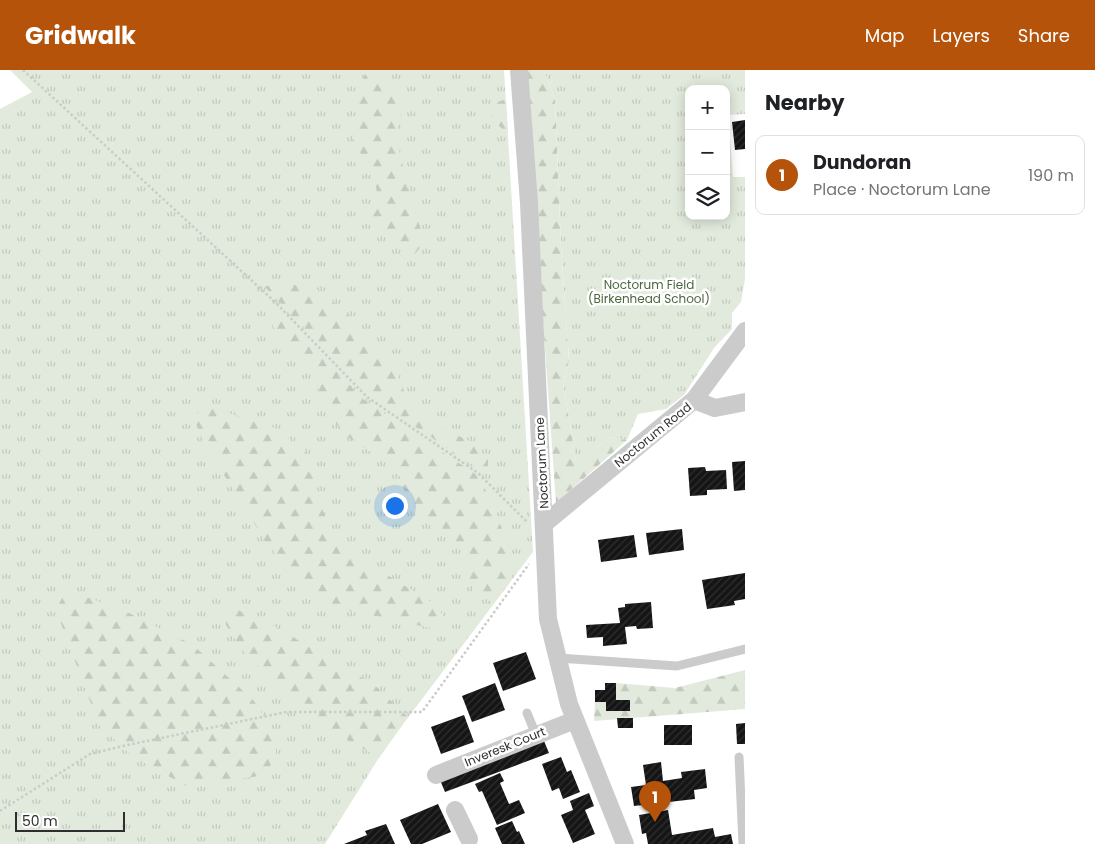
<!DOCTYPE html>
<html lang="en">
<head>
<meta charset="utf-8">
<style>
	:root { --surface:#fff; --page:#f6f6f6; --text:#202124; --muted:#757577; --line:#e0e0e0; --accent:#b45309 }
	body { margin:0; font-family:Poppins,sans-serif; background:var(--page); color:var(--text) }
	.controls { position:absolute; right:15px; top:15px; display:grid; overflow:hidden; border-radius:10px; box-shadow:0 2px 12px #0003 }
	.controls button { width:45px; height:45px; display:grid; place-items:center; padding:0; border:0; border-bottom:1px solid var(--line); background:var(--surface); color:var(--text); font:25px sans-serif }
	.scale { position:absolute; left:15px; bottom:12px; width:110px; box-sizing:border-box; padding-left:5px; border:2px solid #2e2e2e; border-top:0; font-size:14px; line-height:18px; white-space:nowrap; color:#2e2e2e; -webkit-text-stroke:4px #fff; paint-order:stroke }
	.you { position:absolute; left:394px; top:435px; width:18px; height:18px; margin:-12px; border:4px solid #fff; border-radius:50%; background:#1a73e8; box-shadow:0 0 0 8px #1a73e833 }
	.badge { display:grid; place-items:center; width:32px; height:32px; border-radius:50%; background:var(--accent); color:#fff; font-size:16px; font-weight:700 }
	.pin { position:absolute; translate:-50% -41px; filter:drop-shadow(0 1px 2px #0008) }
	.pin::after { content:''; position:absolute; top:26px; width:18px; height:15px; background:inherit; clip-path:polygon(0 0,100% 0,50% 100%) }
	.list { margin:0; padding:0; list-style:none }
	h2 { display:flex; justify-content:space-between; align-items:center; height:65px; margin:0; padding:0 20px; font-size:21px }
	h2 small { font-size:16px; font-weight:400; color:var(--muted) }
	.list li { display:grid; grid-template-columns:32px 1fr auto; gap:15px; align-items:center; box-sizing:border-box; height:80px; margin:0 10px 10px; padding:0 10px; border:1px solid var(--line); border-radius:10px }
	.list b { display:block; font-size:19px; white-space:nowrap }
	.list p { margin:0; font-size:16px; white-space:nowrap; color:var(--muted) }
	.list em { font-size:16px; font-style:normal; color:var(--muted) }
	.icon { flex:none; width:28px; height:28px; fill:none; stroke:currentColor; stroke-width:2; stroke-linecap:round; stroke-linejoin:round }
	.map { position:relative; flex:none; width:745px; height:774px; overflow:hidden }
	header { display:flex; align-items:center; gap:30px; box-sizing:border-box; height:70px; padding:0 25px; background:var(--accent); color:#fff }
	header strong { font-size:24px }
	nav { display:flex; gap:28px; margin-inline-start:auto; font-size:18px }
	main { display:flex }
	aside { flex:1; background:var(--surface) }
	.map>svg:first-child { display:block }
	.grass { fill:url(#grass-tufts); fill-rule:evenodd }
	.forest { fill:url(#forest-firs) }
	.building { fill:url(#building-hatch) }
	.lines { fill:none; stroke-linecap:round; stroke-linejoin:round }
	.path { stroke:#cbcbcb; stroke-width:2.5; stroke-dasharray:2.5 2.5; stroke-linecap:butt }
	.lane { stroke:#cbcbcb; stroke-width:9 }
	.street { stroke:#cbcbcb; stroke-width:18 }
	.labels { text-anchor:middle; stroke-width:5; stroke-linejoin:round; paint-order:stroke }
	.park-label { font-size:12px; fill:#4c663f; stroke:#fff }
	.street-label { font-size:12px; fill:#2e2e2e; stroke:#fff }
</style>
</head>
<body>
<header>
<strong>Gridwalk</strong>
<nav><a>Map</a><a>Layers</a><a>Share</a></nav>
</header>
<main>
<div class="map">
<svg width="745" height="774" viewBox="0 0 745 774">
	<defs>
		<pattern id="grass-tufts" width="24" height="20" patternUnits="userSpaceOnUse" patternTransform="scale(1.25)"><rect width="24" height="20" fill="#e2eadd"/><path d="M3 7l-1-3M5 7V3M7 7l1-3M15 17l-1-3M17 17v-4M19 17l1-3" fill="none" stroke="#c2c9be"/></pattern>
		<pattern id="forest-firs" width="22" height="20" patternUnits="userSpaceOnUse" patternTransform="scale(1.25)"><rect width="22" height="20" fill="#e2eadd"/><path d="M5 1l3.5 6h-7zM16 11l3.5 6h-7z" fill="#c2c9be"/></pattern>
		<pattern id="building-hatch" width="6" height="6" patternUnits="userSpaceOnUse" patternTransform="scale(1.25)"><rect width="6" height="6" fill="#151515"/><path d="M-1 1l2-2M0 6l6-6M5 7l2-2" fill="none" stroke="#2f2f2f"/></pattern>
	</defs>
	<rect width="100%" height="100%" fill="#fff"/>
	<!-- grass -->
	<g class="grass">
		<polygon points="10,0 504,0 533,482 385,678 325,774 0,774 0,39 32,22"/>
		<path d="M544 0H745V44L728 45 733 107H745V209L741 232 732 243V259L714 278 684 325 666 339 638 344 627 370 609 367 593 382 576 392 563 313 569 291 561 178 555 30ZM689 19H726V146H689Z"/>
	</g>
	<!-- forest -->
	<g class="forest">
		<polygon points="366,0 383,0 385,10 405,33 398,57 397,72 413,136 425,171 415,184 406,181 370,156 377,122 370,91 351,76 358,48 357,32"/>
		<polygon points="525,0 544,0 555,30 561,178 569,291 563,313 576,391 593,382 609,367 627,370 556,433"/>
		<polygon points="506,29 508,63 490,49 495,33"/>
		<polygon points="290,214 317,219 339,236 360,259 390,286 406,326 429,352 474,373 488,390 488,405 369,326 264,216"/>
		<polygon points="274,235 364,330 480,407 506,468 510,512 494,533 474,523 461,477 452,466 429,455 409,438 401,408 391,395 343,364 322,332 312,301 273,257"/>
		<polygon points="207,336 275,358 307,383 323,441 335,473 433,533 443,545 440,560 329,536 293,507 264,469 204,373 193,347"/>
		<polygon points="76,523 127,542 193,575 254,631 276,666 276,683 266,705 186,716 132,686 99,655 56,540 62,528"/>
		<polygon points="238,540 272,555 373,614 408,647 379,688 317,652 242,580 226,555 225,547 228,541"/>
		<polygon points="745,600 745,639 594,651 595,632 606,632 607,641 630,641 630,630 616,630 616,613 675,618"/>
	</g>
	<!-- building -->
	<g class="building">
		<polygon points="745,50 745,79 735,80 732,52"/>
		<polygon points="745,391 745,420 734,421 732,392"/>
		<polygon points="705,397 706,401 726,400 727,419 707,420 707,425 690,426 688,398"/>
		<polygon points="682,459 684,480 649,485 646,463"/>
		<polygon points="634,465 637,487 601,492 598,470"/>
		<polygon points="745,503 745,529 734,531 735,535 707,539 702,510"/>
		<polygon points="651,532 653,558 637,559 636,556 625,557 627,574 603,576 603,567 587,568 586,555 620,553 618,538 625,537 625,534"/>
		<polygon points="526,582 536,609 503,621 493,593"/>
		<polygon points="495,613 505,640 472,652 462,626"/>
		<polygon points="605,613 616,613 616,630 630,630 630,641 606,641 606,632 595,632 595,620 605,620"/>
		<polygon points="464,645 474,672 441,684 431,657"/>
		<polygon points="617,648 633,648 633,658 618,658"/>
		<polygon points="745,653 745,674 737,674 736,654"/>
		<rect x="664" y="655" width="28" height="20"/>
		<polygon points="544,671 549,683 445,722 440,710"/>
		<polygon points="561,687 567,702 571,700 580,722 563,729 559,718 552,721 542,694"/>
		<polygon points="661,692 663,711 682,708 681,702 705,699 707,718 694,720 695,729 634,736 631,717 646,715 643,695"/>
		<polygon points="500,703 504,711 500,713 509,734 519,730 525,743 497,755 482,721 479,722 475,714"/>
		<polygon points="589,723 594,736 585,740 595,764 573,773 561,745 573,740 570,731"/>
		<polygon points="438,734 451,762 422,774 411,774 400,750"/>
		<polygon points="668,740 672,765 713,758 715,767 731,764 733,774 648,774 646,763 642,764 639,745"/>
		<polygon points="512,751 517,762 519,761 525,774 502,774 495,758"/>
		<polygon points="386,754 395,774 344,774 367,765 365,761"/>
	</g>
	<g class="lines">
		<!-- path -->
		<g class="path">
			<polyline points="23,0 275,232 367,327 478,403 527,452"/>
			<polyline points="0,741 90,684 123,676 286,642 422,642 529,494"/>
		</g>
		<!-- lane -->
		<g class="lane">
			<polyline points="558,588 677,596 745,579"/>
			<polyline points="527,643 536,665"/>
			<polyline points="739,687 743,774"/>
		</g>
		<!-- street -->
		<g class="street">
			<polyline points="519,0 529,133 548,549 569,634 625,774"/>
			<polyline points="694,330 715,338 745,332"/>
			<polyline points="545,453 694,330 745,261"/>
			<polyline points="436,705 575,650"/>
			<polyline points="455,740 469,769"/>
		</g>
	</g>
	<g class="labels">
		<!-- park labels -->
		<g class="park-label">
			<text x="649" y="219">Noctorum Field<tspan x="649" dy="14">(Birkenhead School)</tspan></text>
		</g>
		<!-- street labels -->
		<g class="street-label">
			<text transform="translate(653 365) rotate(-39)" y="4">Noctorum Road</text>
			<text transform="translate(542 393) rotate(-93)" y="4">Noctorum Lane</text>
			<text transform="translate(505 677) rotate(-22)" y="4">Inveresk Court</text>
		</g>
	</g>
</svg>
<div class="controls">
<button>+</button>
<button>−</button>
<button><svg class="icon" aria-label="layers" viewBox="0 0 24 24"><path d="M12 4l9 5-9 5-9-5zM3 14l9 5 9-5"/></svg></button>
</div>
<div class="scale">50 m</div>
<div class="you"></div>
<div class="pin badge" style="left:655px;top:752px">1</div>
</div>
<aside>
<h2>Nearby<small></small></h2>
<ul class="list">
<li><span class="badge">1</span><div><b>Dundoran</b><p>Place · Noctorum Lane</p></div><em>190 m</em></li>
</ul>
</aside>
</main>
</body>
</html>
